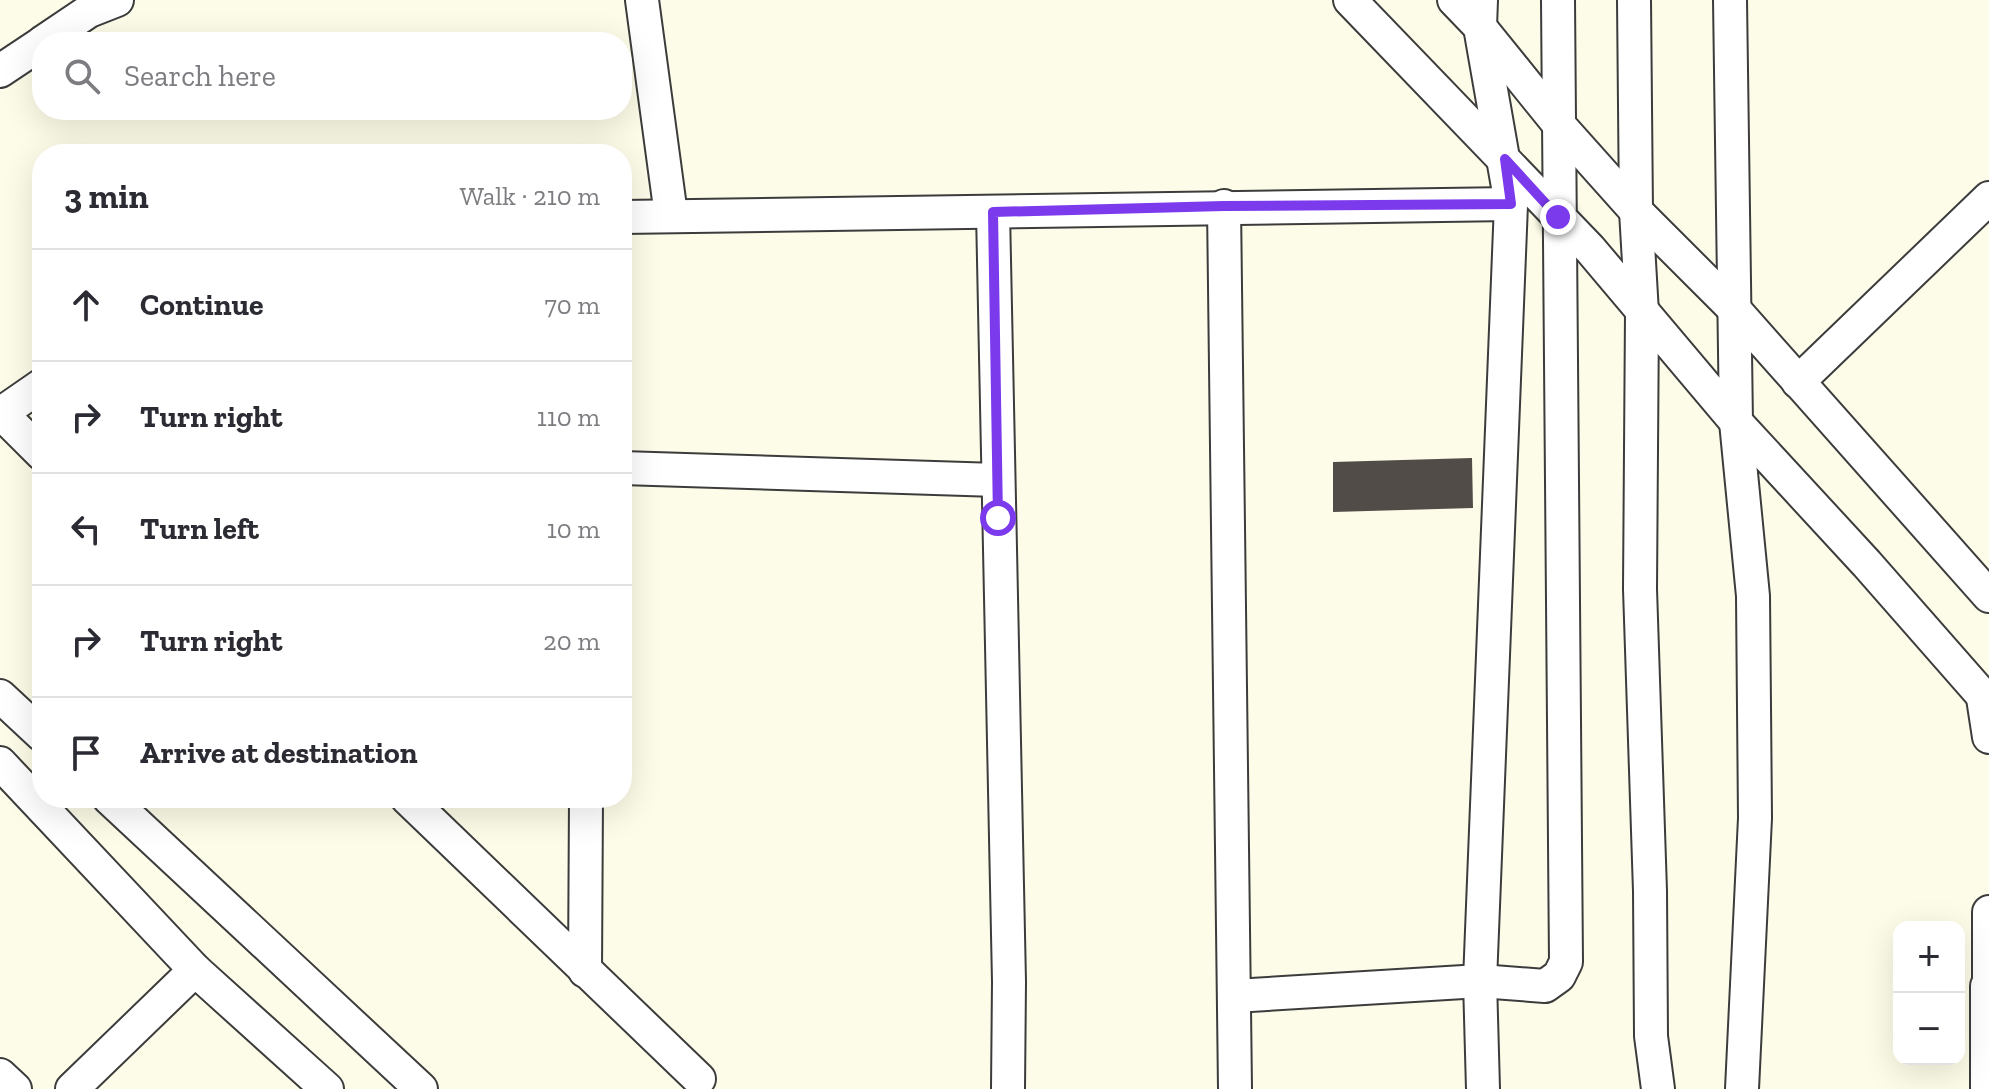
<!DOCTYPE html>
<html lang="en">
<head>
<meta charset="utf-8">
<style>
	:root { --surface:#fff; --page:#f7f7f7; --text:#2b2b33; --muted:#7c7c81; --line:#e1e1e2 }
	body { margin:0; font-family:"Zilla Slab",serif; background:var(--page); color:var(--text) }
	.controls { position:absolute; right:24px; bottom:24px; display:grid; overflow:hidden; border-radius:16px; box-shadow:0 8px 32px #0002 }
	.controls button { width:72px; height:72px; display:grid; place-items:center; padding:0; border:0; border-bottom:2px solid var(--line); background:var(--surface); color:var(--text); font:40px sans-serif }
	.stop { position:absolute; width:24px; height:24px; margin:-18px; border:6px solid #7c3aed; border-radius:50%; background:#fff }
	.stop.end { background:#7c3aed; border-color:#fff; box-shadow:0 2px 8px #0008 }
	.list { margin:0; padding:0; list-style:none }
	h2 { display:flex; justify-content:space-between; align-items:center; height:104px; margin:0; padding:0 32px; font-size:34px }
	h2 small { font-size:26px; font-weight:400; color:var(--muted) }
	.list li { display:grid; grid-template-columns:52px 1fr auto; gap:24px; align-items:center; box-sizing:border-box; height:112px; padding:0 32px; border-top:2px solid var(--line) }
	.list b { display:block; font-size:30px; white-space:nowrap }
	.list em { font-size:26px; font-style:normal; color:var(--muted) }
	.icon { flex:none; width:44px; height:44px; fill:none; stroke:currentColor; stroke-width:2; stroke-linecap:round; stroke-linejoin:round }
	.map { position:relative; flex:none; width:1989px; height:1089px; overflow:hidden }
	.search { position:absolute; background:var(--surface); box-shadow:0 8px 32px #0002; left:32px; top:32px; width:600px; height:88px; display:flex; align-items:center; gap:20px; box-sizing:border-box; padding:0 28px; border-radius:32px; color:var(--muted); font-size:30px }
	.panel { position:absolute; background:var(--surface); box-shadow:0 8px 32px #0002; left:32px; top:144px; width:600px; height:664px; border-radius:32px }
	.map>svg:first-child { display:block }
	.building { fill:#514c47 }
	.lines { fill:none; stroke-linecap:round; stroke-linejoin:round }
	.minor-casing { stroke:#3c3c3c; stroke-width:36 }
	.minor { stroke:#fff; stroke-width:32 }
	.route { stroke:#7c3aed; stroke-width:10 }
</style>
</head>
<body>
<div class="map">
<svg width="1989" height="1089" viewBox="0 0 1989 1089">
	<rect width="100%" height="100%" fill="#fdfce8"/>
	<!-- building -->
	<polygon class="building" points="1472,458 1473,508 1333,512 1333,462"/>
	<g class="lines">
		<defs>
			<g id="minor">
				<polyline points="642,0 671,215"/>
				<polyline points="1350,0 1590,249 1736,422 1867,564 1989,703"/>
				<polyline points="1454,0 1480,27 1560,126 1636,211 1734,309 1989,596"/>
				<polyline points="1481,0 1480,27 1511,204 1480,981 1483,1089"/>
				<polyline points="1634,0 1636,211 1642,313 1640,589 1650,891 1651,1036 1658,1089"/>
				<polyline points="1730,0 1736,422 1753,596 1755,818 1742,1089"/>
				<polyline points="43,42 89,11 117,0"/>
				<polyline points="0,71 42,43"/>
				<polyline points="1224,206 1235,1089"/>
				<polyline points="993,212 1009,982 1008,1089"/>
				<polyline points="622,217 1511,204"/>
				<polyline points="1798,382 1989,198"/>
				<polyline points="1,413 42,454"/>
				<polyline points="0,414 42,385"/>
				<polyline points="622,468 997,480"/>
				<polyline points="0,696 42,735"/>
				<polyline points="1983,698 1989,737"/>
				<polyline points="0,763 195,970 327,1089"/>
				<polyline points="109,798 421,1089"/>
				<polyline points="407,798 699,1079"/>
				<polyline points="1989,912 1989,987"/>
				<polyline points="585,971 586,798"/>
				<polyline points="1234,996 1480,981 1545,986 1559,976 1566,962 1558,0"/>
				<polyline points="0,1075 15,1089"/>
				<polyline points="72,1089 195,970"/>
				<polyline points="1987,1089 1987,986"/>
			</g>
		</defs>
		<!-- minor casing -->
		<use href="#minor" class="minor-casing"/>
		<!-- minor -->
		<use href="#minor" class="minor"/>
	</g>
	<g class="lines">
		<!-- route -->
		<polyline class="route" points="998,518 993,212 1224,206 1511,204 1505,159 1558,217"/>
	</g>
</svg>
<div class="controls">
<button>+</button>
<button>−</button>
</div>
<div class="stop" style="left:998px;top:518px"></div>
<div class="stop end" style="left:1558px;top:217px"></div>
<div class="search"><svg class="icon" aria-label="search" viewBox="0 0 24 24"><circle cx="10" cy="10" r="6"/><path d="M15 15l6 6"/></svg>Search here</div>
<section class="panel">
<h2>3 min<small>Walk · 210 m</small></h2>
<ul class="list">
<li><svg class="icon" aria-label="ahead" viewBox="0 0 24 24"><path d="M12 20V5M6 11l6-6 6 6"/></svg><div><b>Continue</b></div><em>70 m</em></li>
<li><svg class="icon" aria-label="right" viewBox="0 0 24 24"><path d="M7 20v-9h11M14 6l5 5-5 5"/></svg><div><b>Turn right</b></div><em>110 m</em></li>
<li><svg class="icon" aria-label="left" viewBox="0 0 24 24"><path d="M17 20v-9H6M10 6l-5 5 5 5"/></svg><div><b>Turn left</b></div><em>10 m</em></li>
<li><svg class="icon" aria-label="right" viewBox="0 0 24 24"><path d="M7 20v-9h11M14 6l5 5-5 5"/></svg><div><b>Turn right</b></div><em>20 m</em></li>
<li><svg class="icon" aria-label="arrive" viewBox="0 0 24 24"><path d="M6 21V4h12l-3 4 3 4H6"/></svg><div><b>Arrive at destination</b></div></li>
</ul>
</section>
</div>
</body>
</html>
